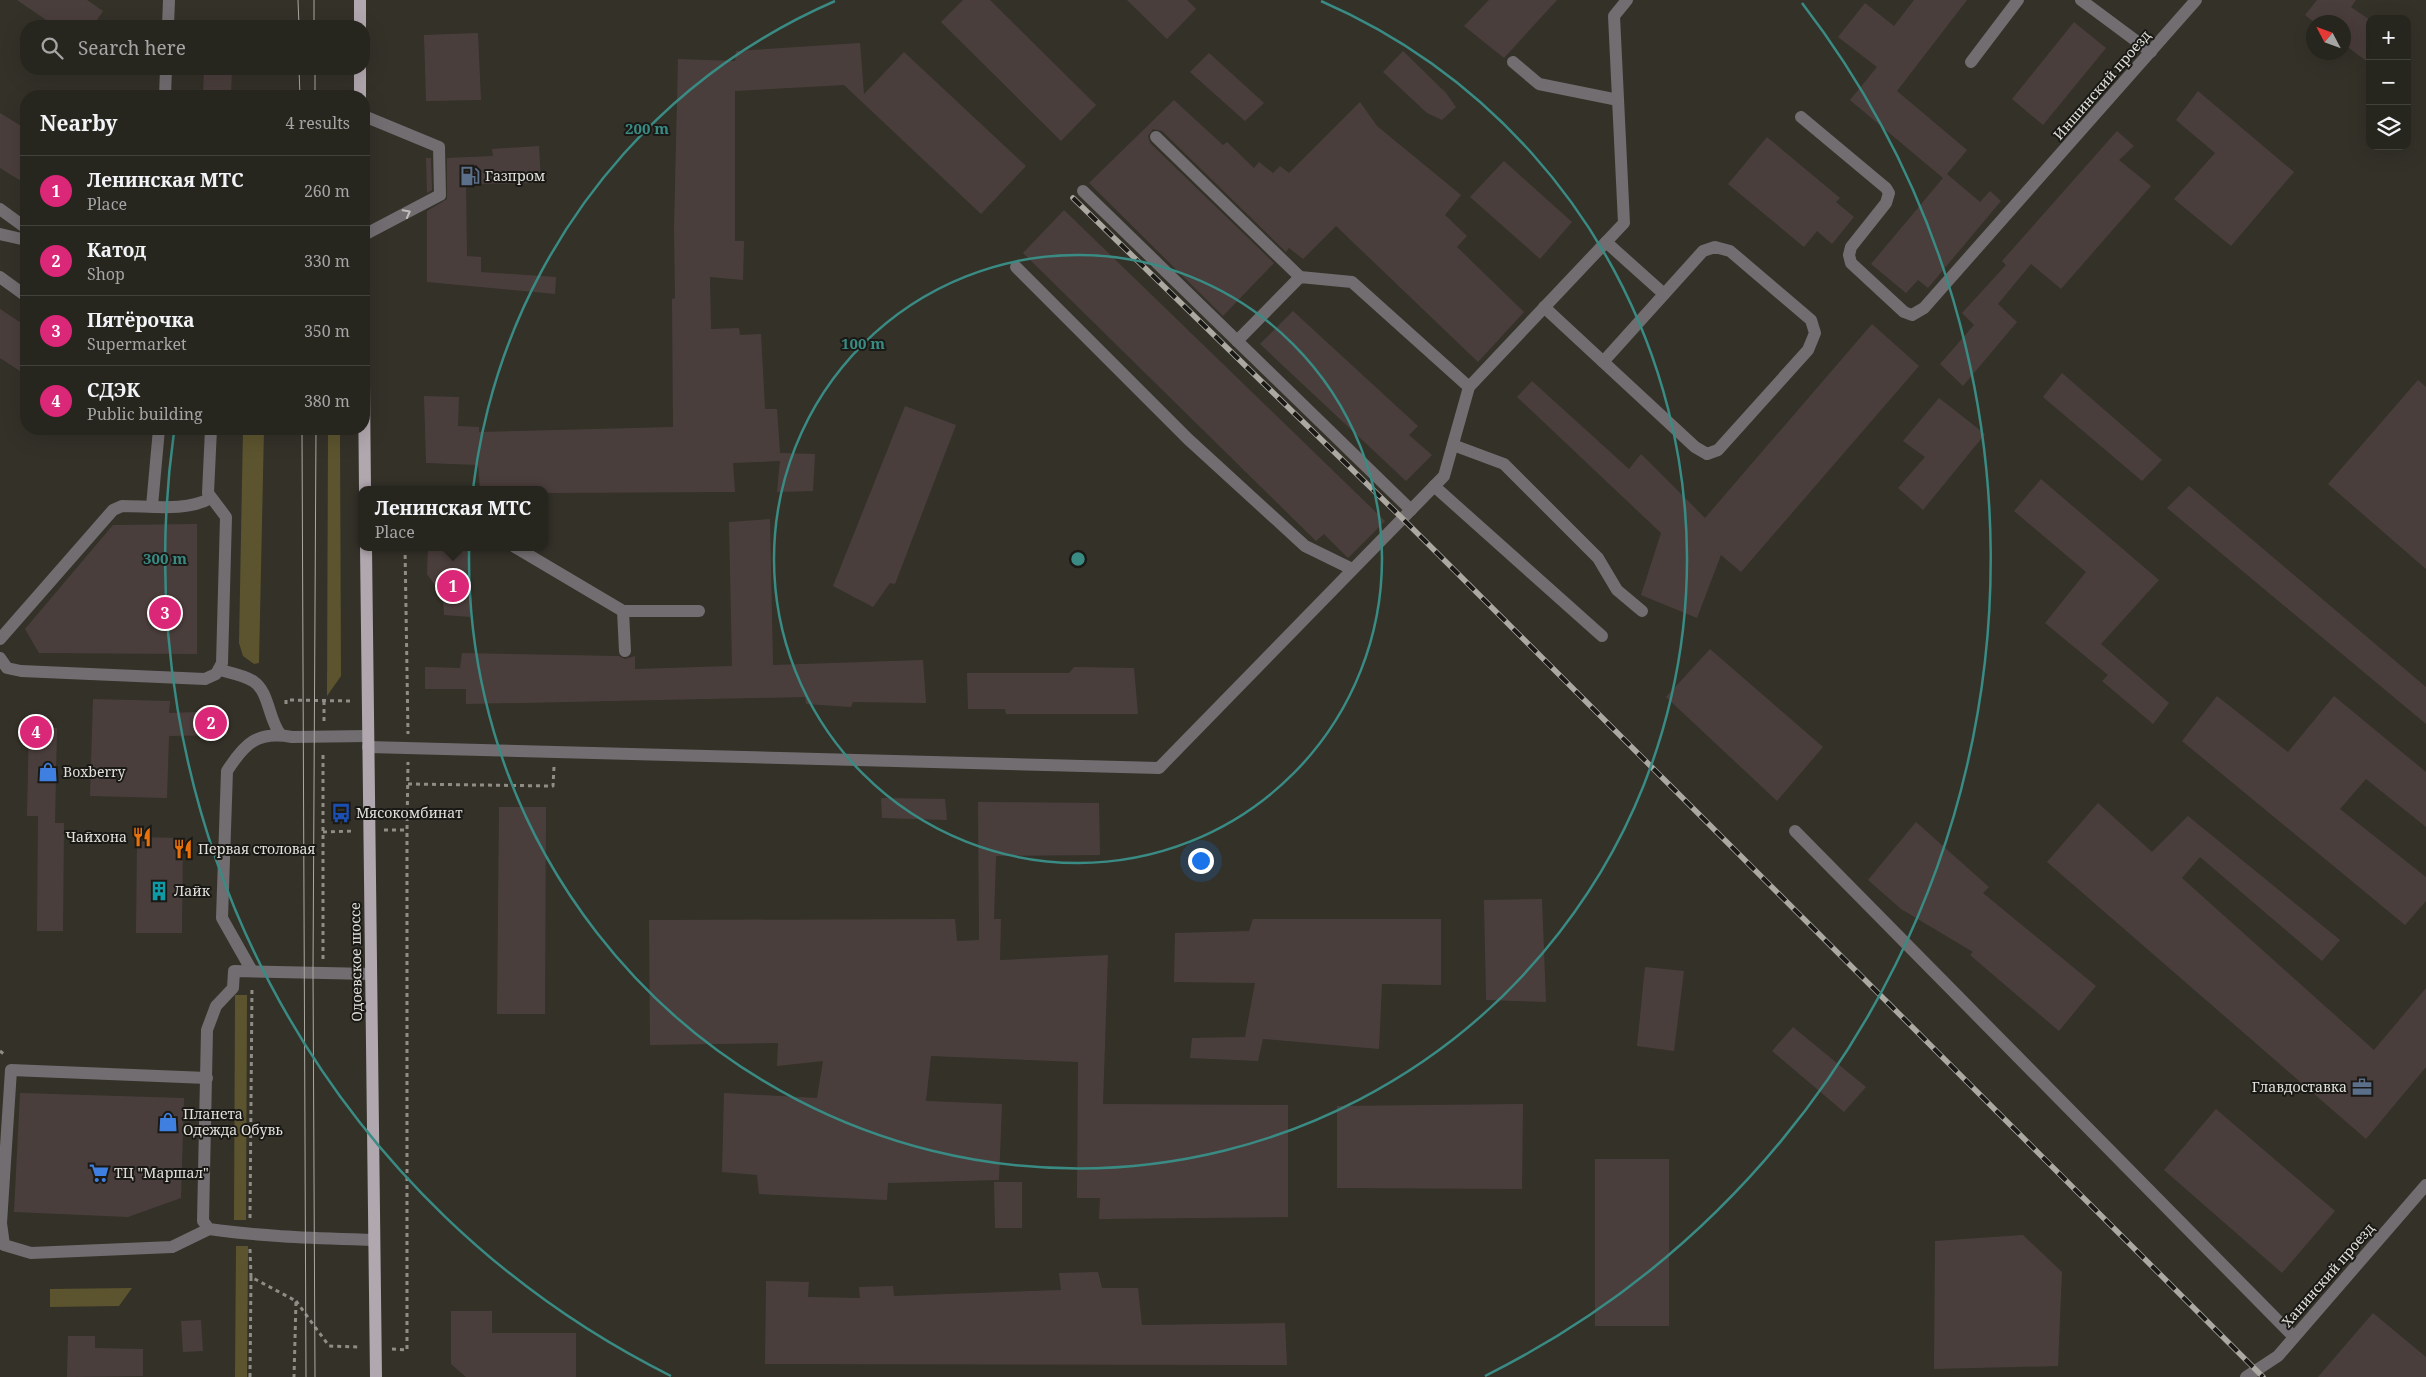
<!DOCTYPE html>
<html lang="en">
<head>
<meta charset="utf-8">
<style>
	:root { --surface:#26251e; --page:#32312b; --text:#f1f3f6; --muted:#a4a5a4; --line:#42423c; --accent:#db2777 }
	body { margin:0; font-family:"Noto Serif",serif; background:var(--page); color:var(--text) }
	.controls { position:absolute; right:15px; top:15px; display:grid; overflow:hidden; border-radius:10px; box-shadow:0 5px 20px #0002 }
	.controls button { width:45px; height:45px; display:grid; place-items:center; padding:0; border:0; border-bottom:1px solid var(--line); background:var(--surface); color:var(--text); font:25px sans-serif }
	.compass { position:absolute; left:2306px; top:15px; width:45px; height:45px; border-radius:50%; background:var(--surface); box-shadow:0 5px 20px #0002; rotate:311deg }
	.you { position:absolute; left:1200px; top:860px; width:18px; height:18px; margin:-12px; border:4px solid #fff; border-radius:50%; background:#1a73e8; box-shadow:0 0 0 8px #1a73e833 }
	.badge { display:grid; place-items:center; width:32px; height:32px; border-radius:50%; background:var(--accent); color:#fff; font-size:16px; font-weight:700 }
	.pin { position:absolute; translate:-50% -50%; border:2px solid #fff; box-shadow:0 1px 5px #0006 }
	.popup { position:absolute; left:358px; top:486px; width:190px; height:65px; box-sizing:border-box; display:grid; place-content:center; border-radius:10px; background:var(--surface); filter:drop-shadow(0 1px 4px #0005); font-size:16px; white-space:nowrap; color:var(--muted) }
	.popup b { font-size:19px; color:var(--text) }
	.popup::after { content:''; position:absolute; left:50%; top:100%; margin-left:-10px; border:10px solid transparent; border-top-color:var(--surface) }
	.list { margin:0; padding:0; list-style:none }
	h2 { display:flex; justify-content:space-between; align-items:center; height:65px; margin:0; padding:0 20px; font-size:21px }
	h2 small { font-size:16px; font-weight:400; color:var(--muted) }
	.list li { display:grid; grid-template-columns:32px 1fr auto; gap:15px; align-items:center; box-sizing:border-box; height:70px; padding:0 20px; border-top:1px solid var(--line) }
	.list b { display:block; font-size:19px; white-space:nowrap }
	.list p { margin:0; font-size:16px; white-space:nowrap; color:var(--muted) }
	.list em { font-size:16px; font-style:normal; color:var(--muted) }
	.icon { flex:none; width:28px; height:28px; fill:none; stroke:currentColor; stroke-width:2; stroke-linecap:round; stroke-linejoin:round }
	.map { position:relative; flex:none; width:2426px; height:1377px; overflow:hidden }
	.search { position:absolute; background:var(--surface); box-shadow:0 5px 20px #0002; left:20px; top:20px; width:350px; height:55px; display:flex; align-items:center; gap:12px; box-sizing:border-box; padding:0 18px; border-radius:20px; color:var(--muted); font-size:19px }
	.panel { position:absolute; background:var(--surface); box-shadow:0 5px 20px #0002; left:20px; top:90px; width:350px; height:345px; border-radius:20px }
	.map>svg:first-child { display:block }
	.green { fill:#5c542e }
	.building { fill:#4a3e3c }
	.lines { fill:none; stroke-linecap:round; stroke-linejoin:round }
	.path { stroke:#8f8d86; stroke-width:3; stroke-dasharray:4 4; stroke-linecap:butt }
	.minor { stroke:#716d70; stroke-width:12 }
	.major { stroke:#b1a7ae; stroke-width:12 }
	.tram { stroke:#aba9a2; stroke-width:1 }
	.rail-casing { stroke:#aba9a2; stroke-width:5.5 }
	.rail { stroke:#1a1915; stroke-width:4; stroke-dasharray:11; stroke-linecap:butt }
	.oneway { stroke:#bfbeba }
	.ring { fill:none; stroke:#398b84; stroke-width:2.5 }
	.labels { text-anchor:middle; stroke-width:4; stroke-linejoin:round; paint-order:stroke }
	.street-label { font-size:14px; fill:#e1e0da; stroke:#1a1915 }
	.poi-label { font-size:14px; fill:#e1e0da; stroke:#1a1915; text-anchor:start }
	.centre { fill:#398b84; stroke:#1a1915; stroke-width:2.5 }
	.ring-label { font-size:15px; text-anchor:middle; font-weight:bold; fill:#398b84; stroke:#1a1915; stroke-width:4; stroke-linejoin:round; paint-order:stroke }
</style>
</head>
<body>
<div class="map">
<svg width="2426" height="1377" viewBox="0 0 2426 1377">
	<rect width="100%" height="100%" fill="#333128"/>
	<!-- green -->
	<g class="green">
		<polygon points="243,429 264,429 259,663 254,664 243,656 239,643"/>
		<polygon points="328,429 340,429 341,676 327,696"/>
		<polygon points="235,995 247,995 246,1220 234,1220"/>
		<polygon points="236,1246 248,1246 247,1377 235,1377"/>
		<polygon points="132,1288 119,1306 50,1307 50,1289"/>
	</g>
	<!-- building -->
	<g class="building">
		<polygon points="17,0 87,0 103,11 93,26 55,26"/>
		<polygon points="963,0 990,0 1096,105 1061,141 941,22"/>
		<polygon points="1127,0 1187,0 1196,9 1167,39"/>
		<polygon points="1489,0 1557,0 1504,58 1464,26"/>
		<polygon points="1914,0 1967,0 1897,91 1967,150 1947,174 1980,202 1990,191 2001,201 1928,288 1918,280 1906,293 1871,264 1943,178 1850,100 1877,67 1838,37 1865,3 1894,26"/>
		<polygon points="2317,0 2356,0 2351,7 2370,20 2370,64 2344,44 2344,22 2314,22 2305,15"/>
		<polygon points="2074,22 2106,48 2043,125 2012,99"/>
		<polygon points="478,33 481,100 426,101 424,35"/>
		<polygon points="860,43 864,94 904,52 1026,166 981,214 844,85 735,91 735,241 744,241 743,280 710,277 711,329 739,328 740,335 761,334 765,409 777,409 780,453 815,454 813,491 777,492 780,461 733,463 735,492 544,493 544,490 480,490 478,465 426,463 424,396 459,397 458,426 479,427 479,432 673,427 672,299 675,298 674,228 678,59 735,61 736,51"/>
		<polygon points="1403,51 1446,93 1456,107 1442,120 1427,113 1383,72"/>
		<polygon points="1209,53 1264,103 1245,121 1190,72"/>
		<polygon points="204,69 232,69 231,96 203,96"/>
		<polygon points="2198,91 2294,172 2231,246 2174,199 2215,153 2176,120"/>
		<polygon points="1174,100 1223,145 1227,142 1254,168 1259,162 1273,173 1280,166 1289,173 1360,102 1377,126 1461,195 1445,215 1467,236 1457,247 1524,312 1478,362 1336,226 1303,259 1289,248 1286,252 1162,131 1153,129 1148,136 1150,143 1274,263 1223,316 1089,183"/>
		<polygon points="0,113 26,129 26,184 0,168"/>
		<polygon points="2117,131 2134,146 2119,160 2151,186 2061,289 2031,264 1998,304 2017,322 1963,386 1940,364 1974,325 1962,313 2006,265 2002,261"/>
		<polygon points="1767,137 1840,198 1836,202 1854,217 1832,244 1817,231 1804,247 1728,184"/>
		<polygon points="539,146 541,183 466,184 467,256 481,257 481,272 556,277 555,294 427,282 427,211 447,199 447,158 493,156 492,149"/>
		<polygon points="426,158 431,158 432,190 427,193"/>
		<polygon points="1504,161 1572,222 1540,259 1470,197"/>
		<polygon points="1064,210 1385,521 1348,558 1324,534 1316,541 1023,253"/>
		<polygon points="0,309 26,326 26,375 0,358"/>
		<polygon points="1293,311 1418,426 1409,435 1432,455 1406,481 1260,344"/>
		<polygon points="1872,324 1919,366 1741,572 1721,555 1697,618 1641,595 1661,533 1517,397 1532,381 1629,469 1641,454 1705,518"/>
		<polygon points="2062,373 2162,460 2142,481 2043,397"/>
		<polygon points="2418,380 2426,387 2426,569 2328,484"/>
		<polygon points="1939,398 1985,434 1923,510 1898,488 1925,457 1903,441"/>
		<polygon points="905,406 956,425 895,584 890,583 873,607 833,586"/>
		<polygon points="2041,479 2159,580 2101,644 2169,703 2153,724 2102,681 2108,675 2045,623 2086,572 2014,511"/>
		<polygon points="2189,486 2426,687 2426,724 2167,508"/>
		<polygon points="770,519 773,665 923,660 926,703 853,702 851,707 806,704 805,697 466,704 466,689 425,689 425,667 460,668 462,653 619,656 625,659 635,656 635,669 732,666 729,522"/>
		<polygon points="197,524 197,654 39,653 25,629 113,525"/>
		<polygon points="428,547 470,547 470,617 444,615 443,597 427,574"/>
		<polygon points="1710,649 1823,747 1777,801 1666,697"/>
		<polygon points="1074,667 1134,668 1138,714 1006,714 1005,709 968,709 967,673 1069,673"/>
		<polygon points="2217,696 2288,752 2334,696 2426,772 2426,827 2366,779 2340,809 2426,877 2426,901 2405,925 2182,741"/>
		<polygon points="93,699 170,701 169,713 226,711 227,735 169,736 167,798 90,796"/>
		<polygon points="29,727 57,728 55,823 64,823 63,931 37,931 38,816 27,816"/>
		<polygon points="881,798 945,799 947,820 882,818"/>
		<polygon points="978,802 1099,803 1100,855 996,856 994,919 1001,919 1000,960 1108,955 1103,1104 1288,1105 1288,1217 1099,1219 1100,1198 1077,1198 1078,1062 931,1056 926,1101 1002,1104 999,1180 888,1183 887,1200 759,1194 757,1175 722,1172 724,1093 817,1098 823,1061 777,1066 778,1043 650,1045 649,920 955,919 957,941 979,940"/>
		<polygon points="2098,803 2152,852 2188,816 2340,940 2322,961 2200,857 2182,878 2374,1050 2426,988 2426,1067 2366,1139 2047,862"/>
		<polygon points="499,807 546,807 545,1014 497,1014"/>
		<polygon points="1916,822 1989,887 1983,893 2096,986 2059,1031 1970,955 1973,952 1901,909 1868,880"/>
		<polygon points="137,837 183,838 182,933 136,933"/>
		<polygon points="1542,899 1546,1002 1486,1000 1484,900"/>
		<polygon points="1253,919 1441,919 1441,985 1382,984 1379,1049 1263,1039 1258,1061 1190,1058 1192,1038 1245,1037 1255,983 1174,982 1175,933 1249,931"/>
		<polygon points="1645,967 1684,971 1674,1051 1637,1046"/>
		<polygon points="1793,1027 1866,1087 1844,1112 1772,1051"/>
		<polygon points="20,1093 184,1098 181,1198 128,1217 14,1212"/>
		<polygon points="1523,1104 1522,1189 1337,1188 1337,1106"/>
		<polygon points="2216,1109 2335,1211 2282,1273 2164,1170"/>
		<rect x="1595" y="1159" width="74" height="167"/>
		<polygon points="994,1182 1022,1182 1022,1228 995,1228"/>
		<polygon points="2023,1235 2062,1272 2058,1366 1934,1369 1935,1241"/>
		<polygon points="1098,1272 1102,1288 1138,1288 1142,1325 1285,1323 1287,1365 765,1364 766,1281 809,1282 808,1297 860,1298 859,1287 893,1286 894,1296 1061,1290 1059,1273"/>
		<polygon points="451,1311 492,1311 492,1333 576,1333 576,1377 466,1377 451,1364"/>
		<polygon points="2373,1313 2426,1357 2426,1377 2318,1377"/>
		<polygon points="201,1320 203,1351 183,1352 181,1321"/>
		<polygon points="68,1336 95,1336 95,1348 143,1349 143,1376 67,1377"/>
	</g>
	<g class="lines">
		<!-- path -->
		<g class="path">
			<polyline points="405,547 408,734"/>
			<polyline points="286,704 286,700 352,701"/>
			<polyline points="324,721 324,701"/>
			<polyline points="408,784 553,786 554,767"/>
			<polyline points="384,830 407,830 408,762"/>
			<polyline points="323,832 355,831"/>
			<polyline points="323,959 323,752"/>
			<polyline points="0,1051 5,1055"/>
			<polyline points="250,1218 252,987"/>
			<polyline points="250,1249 251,1277 296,1301 294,1377"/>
			<polyline points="296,1301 329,1346 361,1347"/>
			<polyline points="392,1349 407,1350 407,830"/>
			<polyline points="250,1377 251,1277"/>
		</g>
		<!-- minor -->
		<g class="minor">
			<polyline points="2081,0 2151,52"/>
			<polyline points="168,26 169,0"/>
			<polyline points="1513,62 1539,84 1618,100"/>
			<polyline points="1971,62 2018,0"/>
			<polyline points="165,96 166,69"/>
			<polyline points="364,116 439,147 440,195 364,235"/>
			<polyline points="1801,117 1886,188 1889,193 1886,203 1851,247 1849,255 1851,263 1904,312 1912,315 1924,308 2196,0"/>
			<polyline points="1156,137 1300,277"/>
			<polyline points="1083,191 1411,510"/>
			<polyline points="0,209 26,228"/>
			<polyline points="0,234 26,240"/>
			<polyline points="1606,242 1664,294"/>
			<polyline points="1016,267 1188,439 1305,546 1352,569"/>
			<polyline points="0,277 26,296"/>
			<polyline points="1544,307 1695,447 1707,454 1718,450 1808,350 1815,333 1811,320 1730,251 1715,247 1703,251 1603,362"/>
			<polyline points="1237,341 1300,277 1352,282 1469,387"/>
			<polyline points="1453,445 1504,464 1598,558 1617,590 1642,611"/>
			<polyline points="1434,486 1602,636"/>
			<polyline points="152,506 159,429"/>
			<polyline points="515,547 623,611 625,651"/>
			<polyline points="623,611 699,611"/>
			<path d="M0 639 113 510 122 506C150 506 186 512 211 498"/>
			<polyline points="0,658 7,668 21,671 205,679 216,674 222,663 226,517 208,493 211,429"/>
			<path d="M220 670C231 673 243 675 253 681 270 692 268 720 281 735"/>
			<polyline points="368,747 1159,768 1444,476 1469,387 1624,223 1614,16 1627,0"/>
			<polyline points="1795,831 2294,1337"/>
			<path d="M252 971 222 918 227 771C245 743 257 731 292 737L368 736"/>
			<path d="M371 974 234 971 233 988 216 1006 207 1030 203 1221 209 1229C264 1237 319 1238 374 1240"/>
			<polyline points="207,1078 11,1070 1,1223 4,1245 31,1253 172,1247 209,1229"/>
			<polyline points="2246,1377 2278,1356 2426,1185"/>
		</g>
		<!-- major -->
		<g class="major">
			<polyline points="360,0 360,26"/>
			<polyline points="360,69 360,96"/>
			<polyline points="364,385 365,490"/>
			<polyline points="366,547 376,1377"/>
		</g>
		<!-- tram -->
		<g class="tram">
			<polyline points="298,0 299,26"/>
			<polyline points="314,0 314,26"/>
			<polyline points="299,69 300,96"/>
			<polyline points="315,69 315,96"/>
			<polyline points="302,429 306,1377"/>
			<polyline points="315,1377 313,971 316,429"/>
		</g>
		<defs>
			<polyline id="rail" points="1073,198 1402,518 2263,1377"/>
		</defs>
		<!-- rail casing -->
		<use href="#rail" class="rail-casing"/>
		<!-- rail -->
		<use href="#rail" class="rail"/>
	</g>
	<!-- one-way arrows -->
	<defs><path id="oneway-chevron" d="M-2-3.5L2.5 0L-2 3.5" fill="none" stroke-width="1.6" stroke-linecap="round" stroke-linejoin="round" transform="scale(1.25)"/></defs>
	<use class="oneway" href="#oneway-chevron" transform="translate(407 213) rotate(-28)"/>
	<!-- distance rings -->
	<g class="ring">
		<circle cx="1078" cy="559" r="304"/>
		<path d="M1321 1A609 609 0 1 1 835 1"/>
		<path d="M671 1376A913 913 0 0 1 174 432M1802 3A913 913 0 0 1 1485 1376"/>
	</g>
	<!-- icons -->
	<defs>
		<symbol id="fuel-bare" viewBox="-9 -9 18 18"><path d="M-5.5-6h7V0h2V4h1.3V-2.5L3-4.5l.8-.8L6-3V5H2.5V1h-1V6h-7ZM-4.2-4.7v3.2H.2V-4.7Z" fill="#5c6f8a" stroke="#1a1915" stroke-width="2.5" paint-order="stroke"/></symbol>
		<symbol id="shop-bare" viewBox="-9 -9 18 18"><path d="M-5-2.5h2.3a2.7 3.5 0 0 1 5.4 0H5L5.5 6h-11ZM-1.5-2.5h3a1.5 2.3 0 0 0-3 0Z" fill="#3f7fe0" stroke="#1a1915" stroke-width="2.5" paint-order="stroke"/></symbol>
		<symbol id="bus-bare" viewBox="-9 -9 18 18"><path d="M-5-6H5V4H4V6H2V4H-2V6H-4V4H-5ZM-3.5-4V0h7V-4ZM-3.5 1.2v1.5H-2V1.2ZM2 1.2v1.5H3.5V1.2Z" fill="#1a4fb4" stroke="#1a1915" stroke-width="2.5" paint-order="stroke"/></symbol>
		<symbol id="restaurant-bare" viewBox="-9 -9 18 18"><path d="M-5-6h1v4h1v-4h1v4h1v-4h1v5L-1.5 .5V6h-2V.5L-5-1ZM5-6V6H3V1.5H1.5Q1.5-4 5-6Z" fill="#e8710a" stroke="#1a1915" stroke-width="2.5" paint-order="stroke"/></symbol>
		<symbol id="building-bare" viewBox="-9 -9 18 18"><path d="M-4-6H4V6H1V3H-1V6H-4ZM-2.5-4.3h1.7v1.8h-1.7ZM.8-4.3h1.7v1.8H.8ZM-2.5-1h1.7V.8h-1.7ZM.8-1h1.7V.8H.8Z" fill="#0f9aa8" stroke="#1a1915" stroke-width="2.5" paint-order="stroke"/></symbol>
		<symbol id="office-bare" viewBox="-9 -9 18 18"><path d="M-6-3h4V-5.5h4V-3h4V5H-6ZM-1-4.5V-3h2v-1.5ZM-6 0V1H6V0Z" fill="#5c6f8a" stroke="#1a1915" stroke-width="2.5" paint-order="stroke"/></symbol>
		<symbol id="supermarket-bare" viewBox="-9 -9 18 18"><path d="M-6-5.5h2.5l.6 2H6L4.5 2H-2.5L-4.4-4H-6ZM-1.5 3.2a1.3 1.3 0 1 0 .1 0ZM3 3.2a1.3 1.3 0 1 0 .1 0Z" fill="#3f7fe0" stroke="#1a1915" stroke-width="2.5" paint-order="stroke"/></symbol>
	</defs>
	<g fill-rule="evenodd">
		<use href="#fuel-bare" x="456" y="162" width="28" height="28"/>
		<use href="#shop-bare" x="34" y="758" width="28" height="28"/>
		<use href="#bus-bare" x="327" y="799" width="28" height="28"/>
		<use href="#restaurant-bare" x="128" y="823" width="28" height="28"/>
		<use href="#restaurant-bare" x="169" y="835" width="28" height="28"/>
		<use href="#building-bare" x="145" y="877" width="28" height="28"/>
		<use href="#office-bare" x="2348" y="1073" width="28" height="28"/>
		<use href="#shop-bare" x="154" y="1108" width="28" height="28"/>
		<use href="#supermarket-bare" x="85" y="1159" width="28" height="28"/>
	</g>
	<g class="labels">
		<!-- street labels -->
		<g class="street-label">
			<text transform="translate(2102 85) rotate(-49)" y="5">Иншинский проезд</text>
			<text transform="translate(356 962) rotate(-91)" y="5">Одоевское шоссе</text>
			<text transform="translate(2328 1275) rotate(-49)" y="5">Ханинский проезд</text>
		</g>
		<!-- poi labels -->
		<g class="poi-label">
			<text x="485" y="181">Газпром</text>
			<text x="63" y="777">Boxberry</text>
			<text x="356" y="818">Мясокомбинат</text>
			<text x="127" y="842" text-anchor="end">Чайхона</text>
			<text x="198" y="854">Первая столовая</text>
			<text x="174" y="896">Лайк</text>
			<text x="2347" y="1092" text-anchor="end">Главдоставка</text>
			<text x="183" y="1119">Планета<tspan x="183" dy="16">Одежда Обувь</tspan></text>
			<text x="114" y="1178">ТЦ "Маршал"</text>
		</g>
	</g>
	<circle cx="1078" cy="559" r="8" class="centre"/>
	<g class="ring-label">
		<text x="647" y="134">200 m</text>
		<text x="863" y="349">100 m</text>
		<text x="165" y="564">300 m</text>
	</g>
</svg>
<div class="controls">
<button>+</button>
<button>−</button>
<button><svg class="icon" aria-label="layers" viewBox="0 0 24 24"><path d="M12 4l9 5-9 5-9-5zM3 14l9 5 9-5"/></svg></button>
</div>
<svg class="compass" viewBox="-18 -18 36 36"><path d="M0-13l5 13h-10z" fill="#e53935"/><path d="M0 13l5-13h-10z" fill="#a4a5a4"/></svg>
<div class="you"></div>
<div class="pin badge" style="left:453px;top:586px">1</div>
<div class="popup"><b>Ленинская МТС</b>Place</div>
<div class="pin badge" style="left:211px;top:723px">2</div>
<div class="pin badge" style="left:165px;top:613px">3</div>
<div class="pin badge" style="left:36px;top:732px">4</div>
<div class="search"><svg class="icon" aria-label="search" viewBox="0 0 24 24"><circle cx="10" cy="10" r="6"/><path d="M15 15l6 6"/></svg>Search here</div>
<section class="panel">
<h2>Nearby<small>4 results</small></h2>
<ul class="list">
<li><span class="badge">1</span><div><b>Ленинская МТС</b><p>Place</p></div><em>260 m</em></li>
<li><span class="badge">2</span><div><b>Катод</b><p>Shop</p></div><em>330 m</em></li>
<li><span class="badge">3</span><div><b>Пятёрочка</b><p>Supermarket</p></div><em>350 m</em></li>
<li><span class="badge">4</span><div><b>СДЭК</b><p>Public building</p></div><em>380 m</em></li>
</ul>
</section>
</div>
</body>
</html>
